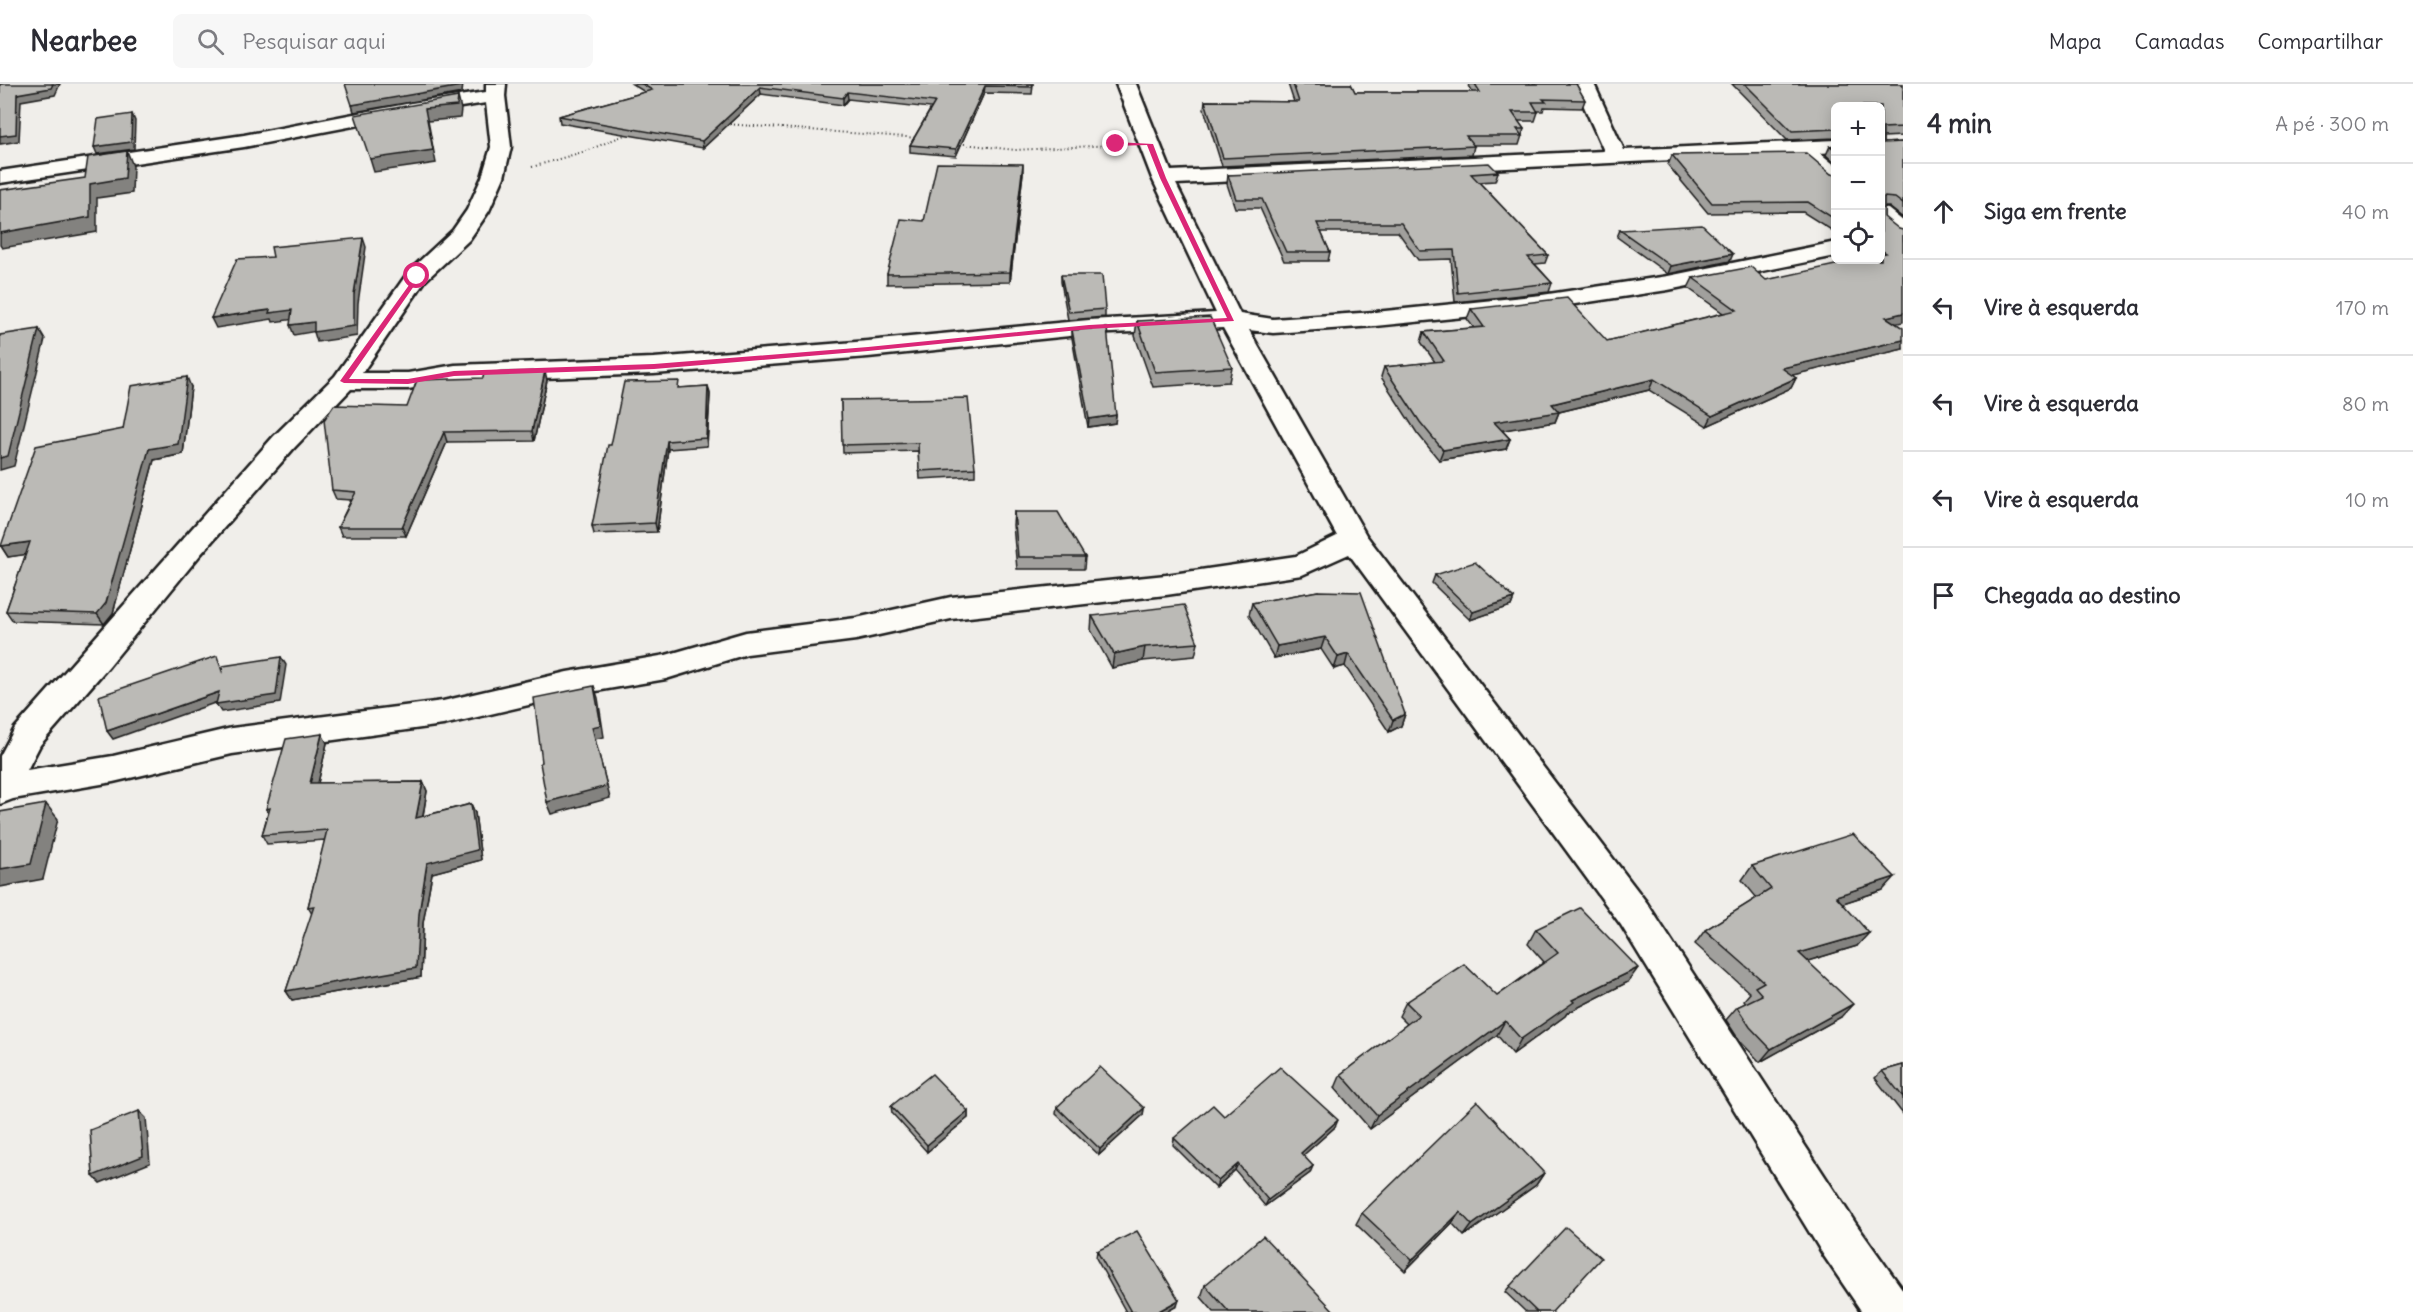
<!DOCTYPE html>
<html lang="pt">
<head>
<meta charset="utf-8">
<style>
	:root { --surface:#fff; --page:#f7f7f7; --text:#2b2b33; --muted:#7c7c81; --line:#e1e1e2 }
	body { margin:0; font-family:Delius,sans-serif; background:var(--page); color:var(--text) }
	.controls { position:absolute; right:18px; top:18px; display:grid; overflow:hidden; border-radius:9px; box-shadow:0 3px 15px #0003 }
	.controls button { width:54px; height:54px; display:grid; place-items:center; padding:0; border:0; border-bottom:2px solid var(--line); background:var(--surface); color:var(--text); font:30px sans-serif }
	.stop { position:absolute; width:18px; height:18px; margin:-14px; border:4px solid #db2777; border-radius:50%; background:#fff }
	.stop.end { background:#db2777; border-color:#fff; box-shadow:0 2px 6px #0008 }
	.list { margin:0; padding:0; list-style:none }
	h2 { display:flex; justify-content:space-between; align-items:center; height:78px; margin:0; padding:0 24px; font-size:26px }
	h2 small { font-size:20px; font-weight:400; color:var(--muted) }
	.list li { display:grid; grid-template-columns:39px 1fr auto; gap:18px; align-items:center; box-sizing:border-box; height:96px; padding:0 24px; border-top:2px solid var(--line) }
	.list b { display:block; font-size:22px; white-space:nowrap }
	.list em { font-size:20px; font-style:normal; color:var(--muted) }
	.icon { flex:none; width:33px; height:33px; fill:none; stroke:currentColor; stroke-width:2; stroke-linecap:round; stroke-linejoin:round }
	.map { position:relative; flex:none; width:1903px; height:1228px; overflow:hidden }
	header { display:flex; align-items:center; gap:36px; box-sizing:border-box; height:84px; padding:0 30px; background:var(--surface); border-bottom:2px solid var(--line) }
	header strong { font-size:28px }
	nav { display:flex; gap:33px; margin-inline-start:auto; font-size:21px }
	.search { width:420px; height:54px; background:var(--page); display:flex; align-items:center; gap:15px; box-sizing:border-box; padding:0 21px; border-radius:9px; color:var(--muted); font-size:22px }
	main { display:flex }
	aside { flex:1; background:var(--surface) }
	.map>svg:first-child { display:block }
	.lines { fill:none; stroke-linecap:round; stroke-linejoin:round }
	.street-casing { stroke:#1c1c1c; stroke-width:5 }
	.path { stroke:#1c1c1c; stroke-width:2; stroke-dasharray:1 3; stroke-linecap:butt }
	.street { fill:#fdfcf7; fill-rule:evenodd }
	.wall { fill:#a1a09d; stroke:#1c1c1c; stroke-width:1.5 }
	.shaded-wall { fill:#83827f; stroke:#1c1c1c; stroke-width:1.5 }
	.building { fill:#bbbab6; stroke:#1c1c1c; stroke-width:1.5 }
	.route { fill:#db2777 }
</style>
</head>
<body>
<header>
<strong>Nearbee</strong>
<div class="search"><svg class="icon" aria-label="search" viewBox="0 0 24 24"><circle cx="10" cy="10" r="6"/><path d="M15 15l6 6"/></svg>Pesquisar aqui</div>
<nav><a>Mapa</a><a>Camadas</a><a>Compartilhar</a></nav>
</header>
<main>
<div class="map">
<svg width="1903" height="1228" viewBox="0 0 1903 1228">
	<rect width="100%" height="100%" fill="#f0eeea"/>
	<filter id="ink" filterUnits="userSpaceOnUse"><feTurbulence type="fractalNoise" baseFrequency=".0167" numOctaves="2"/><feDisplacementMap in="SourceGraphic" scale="12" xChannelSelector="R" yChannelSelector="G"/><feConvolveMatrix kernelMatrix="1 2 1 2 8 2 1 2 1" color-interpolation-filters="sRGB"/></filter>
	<g filter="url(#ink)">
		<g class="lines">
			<defs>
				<g id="street">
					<path d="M486 0H506L505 12 511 63 504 93 489 127 469 156 425 197 362 289H408L455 281 654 274 868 257 1089 236 1216 229 1152 94 1116 0H1136L1171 87 1604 67 1574 0H1594L1624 66 1836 56V68L1820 69 1836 82V99L1828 98 1796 70 1176 100 1240 230 1273 235 1375 228 1542 211 1668 192 1836 158V172L1668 206 1542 225 1375 242 1273 249 1249 246 1366 451 1647 819 1856 1140 1903 1206V1228H1862L1824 1172 1621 841 1349 470 1302 491 1166 511 951 535 856 556 747 570 666 595 567 612 443 641 232 670 113 698 13 715 0 720V672L15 644 274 352 335 292 409 187 453 146 467 126 482 93 491 63 486 19 411 31 244 63 0 99V87L244 51 411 19 486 8ZM1223 244 1337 452 1296 472 1166 491 951 513 856 534 746 548 666 571 567 588 443 617 232 644 113 672 27 686 40 661 109 582 200 471 294 364 351 305H408L455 297 654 290 868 273 1089 250Z"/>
					<polygon points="1880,124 1888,125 1903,137 1903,155 1895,153 1880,141"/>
				</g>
			</defs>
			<!-- street casing -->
			<use href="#street" class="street-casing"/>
			<!-- path -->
			<g class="path">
				<polyline points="726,40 919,54"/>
				<polyline points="956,59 1015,66 1113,61"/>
				<polyline points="532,83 589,66 629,49"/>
			</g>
			<!-- street -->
			<use href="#street" class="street"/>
		</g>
		<!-- wall -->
		<g class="wall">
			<polygon points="632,0 1033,0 1032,10 984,9 956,72 910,68 910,61 931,24 848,15 843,21 761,10 703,64 560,39 559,32 645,8"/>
			<polygon points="1288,0 1351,0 1355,8 1473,8 1468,0 1576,0 1585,16 1582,24 1544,23 1543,27 1537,27 1538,28 1535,37 1518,37 1524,45 1519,61 1474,61 1474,62 1472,71 1222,82 1204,25 1205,17 1294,18"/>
			<polygon points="1732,0 1903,0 1903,52 1883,53 1883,59 1903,58 1903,134 1889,123 1884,123 1884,133 1896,240 1903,265 1792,291 1796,294 1791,304 1707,342 1649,306 1559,328 1555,338 1502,346 1510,355 1506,365 1439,376 1417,349 1381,293 1384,283 1435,278 1421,258 1424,248 1474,244 1467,235 1471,225 1607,257 1723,229 1688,204 1693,194 1766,196 1881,176 1881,22 1836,22 1836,54 1787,56"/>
			<polygon points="1836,61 1836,80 1826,71 1830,62"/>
			<polygon points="1672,71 1836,91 1836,149 1803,128 1708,129 1668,81"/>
			<polygon points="1498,88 1495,97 1479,98 1548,171 1545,179 1535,180 1552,199 1549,208 1455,218 1451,175 1418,176 1398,148 1321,148 1330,168 1328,177 1284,177 1260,124 1235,124 1227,100 1228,91"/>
			<polygon points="1023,89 1010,198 887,200 887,190 924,137"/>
			<polygon points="1620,146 1730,177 1668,190 1617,153"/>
			<polygon points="1061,191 1105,225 1105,233 1068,236 1061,198"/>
			<polygon points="1137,237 1232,283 1229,298 1153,303 1135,252"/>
			<polygon points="1072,246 1116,331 1115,339 1088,343 1072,254"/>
			<polygon points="547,296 534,357 447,358 406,452 342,452 338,443 351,416 336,415 332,406 407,323"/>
			<polygon points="708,302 710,310 707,362 668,365 657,448 594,450 592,442 611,361 680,304"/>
			<polygon points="191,303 183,370 154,376 113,529 104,540 13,537 6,527 26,470 8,473 1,462 123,345"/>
			<polygon points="841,316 975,384 975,392 920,395 918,367 843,369"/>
			<polygon points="1014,428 1085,473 1084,485 1017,485 1013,441"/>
			<polygon points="1435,491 1514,514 1511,522 1470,536 1432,499"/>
			<polygon points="1318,507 1405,630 1401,642 1389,648 1345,582 1334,585 1321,565 1274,574 1249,531 1252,519"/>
			<polygon points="1092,532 1198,559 1195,572 1143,577 1112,584 1091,546"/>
			<polygon points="327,659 318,699 423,698 427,707 423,732 471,720 475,729 481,776 432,789 423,839 421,893 292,916 286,907 312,830 308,823 325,756 267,760 262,751 268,729 266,725"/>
			<polygon points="1752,782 1883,806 1843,819 1857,862 1807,877 1841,933 1760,978 1739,956 1726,936 1737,923 1746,919 1744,916 1750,909 1695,860 1705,846 1757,814 1742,796"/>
			<polygon points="1536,845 1628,898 1567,929 1565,932 1513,970 1497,951 1370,1045 1335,1004 1341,990 1407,940 1399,932 1406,918 1497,912 1544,878 1528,860"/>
			<polygon points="1903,981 1903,1030 1875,994 1882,987"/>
			<polygon points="891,1022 968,1027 968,1034 927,1068 892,1029"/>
			<polygon points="1057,1023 1144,1024 1143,1031 1099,1071 1056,1030"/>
			<polygon points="1224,1032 1335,1043 1303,1071 1310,1089 1265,1122 1235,1086 1216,1104 1173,1061 1174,1054"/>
			<polygon points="1544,1089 1536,1101 1464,1152 1452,1139 1405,1187 1356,1140 1362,1129"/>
			<polygon points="1097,1167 1177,1222 1166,1228 1126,1228 1096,1174"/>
			<polygon points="1205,1201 1335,1228 1214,1228 1201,1213"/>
			<polygon points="1510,1202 1552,1228 1526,1228 1505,1208"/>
		</g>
		<!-- shaded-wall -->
		<g class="shaded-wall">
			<polygon points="53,0 60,0 55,11 21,17 19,57 0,60 0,52 17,10"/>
			<polygon points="461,0 463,0 462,9 354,28 352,21"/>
			<polygon points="985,2 984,9 956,72 956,65"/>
			<polygon points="760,3 761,10 703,64 702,57"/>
			<polygon points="847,8 848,15 843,21 843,14"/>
			<polygon points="458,13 461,25 460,34 428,37 436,79 374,88 370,75 425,25"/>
			<polygon points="132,30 135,37 134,65 97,70 94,63"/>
			<polygon points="127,67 133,82 132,109 97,114 97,148 2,164 0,161 0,149 90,100"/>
			<polygon points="1023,80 1023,89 1010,198 1010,188"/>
			<polygon points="363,154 366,163 358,219 357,252 317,258 314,248 354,210"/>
			<polygon points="1733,170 1730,177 1668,190 1671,182"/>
			<polygon points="270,226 292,226 296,235 273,238 272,235 216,244 211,234"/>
			<polygon points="1903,229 1903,238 1880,243 1886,233"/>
			<polygon points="314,238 317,247 294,251 290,241"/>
			<polygon points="39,245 45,255 14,382 0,386 0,374"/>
			<polygon points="1903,256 1903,265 1776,295 1782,284"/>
			<polygon points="545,287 547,296 534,357 532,347"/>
			<polygon points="187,293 191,303 183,370 154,376 113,529 104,540 97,530 149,365"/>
			<polygon points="1796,294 1791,304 1707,342 1712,332"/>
			<polygon points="1654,295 1649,306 1559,328 1555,338 1491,348 1494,338 1552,320"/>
			<polygon points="708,302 710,310 707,362 706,354"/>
			<polygon points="1116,331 1115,339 1088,343 1089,335"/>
			<polygon points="444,348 447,358 406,452 402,443"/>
			<polygon points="1510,355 1506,365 1439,376 1443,366"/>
			<polygon points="667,357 668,365 657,448 655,439"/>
			<polygon points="30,458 37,469 8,473 1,462"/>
			<polygon points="1514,514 1511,522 1470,536 1473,528"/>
			<polygon points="1325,553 1321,565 1274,574 1277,562"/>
			<polygon points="1145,563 1143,577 1112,584 1114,570"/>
			<polygon points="1348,570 1345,582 1334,585 1338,573"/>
			<polygon points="281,573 286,581 280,619 221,628 216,620"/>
			<polygon points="594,602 598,614 604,653 595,655 610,714 552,730 547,718 592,643"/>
			<polygon points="219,608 223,616 113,655 107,647"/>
			<polygon points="1405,630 1401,642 1389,648 1393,636"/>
			<polygon points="322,650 327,659 316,708 310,699"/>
			<polygon points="423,698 427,707 421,743 416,734"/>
			<polygon points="46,720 58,735 43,795 0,803 0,785"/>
			<polygon points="471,720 475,729 481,776 432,789 423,839 421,893 292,916 286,907 419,830 427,779"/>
			<polygon points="1895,793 1883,806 1825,825 1836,812"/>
			<polygon points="1869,849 1857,862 1788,883 1799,869"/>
			<polygon points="1638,884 1628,898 1567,929 1565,932 1513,970 1521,955 1572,916"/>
			<polygon points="1853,920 1841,933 1760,978 1771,965"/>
			<polygon points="1505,937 1497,951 1370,1045 1377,1031"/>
			<polygon points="1144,1024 1143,1031 1099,1071 1100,1065"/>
			<polygon points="139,1027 146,1034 150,1079 100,1099 93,1092"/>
			<polygon points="968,1027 968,1034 927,1068 927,1061"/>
			<polygon points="1338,1036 1335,1043 1298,1076 1301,1069"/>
			<polygon points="1238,1080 1235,1086 1216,1104 1218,1097"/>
			<polygon points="1313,1082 1310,1089 1265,1122 1268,1116"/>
			<polygon points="1544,1089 1536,1101 1464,1152 1472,1141"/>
			<polygon points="1460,1128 1452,1139 1405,1187 1412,1176"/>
			<polygon points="1179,1216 1177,1222 1166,1228 1157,1228"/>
		</g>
		<!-- building -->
		<g class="building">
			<polygon points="0,0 53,0 51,4 17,10 16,50 0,52"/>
			<polygon points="345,0 461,0 461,2 352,21"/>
			<polygon points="642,0 1033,0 1032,3 985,2 956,65 910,61 935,18 847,8 843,14 760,3 702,57 559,32 652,6"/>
			<polygon points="1293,0 1351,0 1355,8 1480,8 1475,0 1576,0 1585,16 1543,15 1546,18 1532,18 1538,28 1512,28 1524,45 1517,45 1522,52 1466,52 1474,62 1223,74 1205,17 1299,18"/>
			<polygon points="1745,0 1903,0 1903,43 1883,44 1883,59 1903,58 1903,120 1895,114 1884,113 1884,133 1899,145 1903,146 1903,229 1886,233 1903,244 1903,256 1782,284 1796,294 1712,332 1654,295 1552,320 1559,328 1494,338 1510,355 1443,366 1420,338 1384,283 1444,277 1424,248 1484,243 1471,225 1567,214 1607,257 1737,226 1693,194 1751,183 1766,196 1858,176 1881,176 1881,170 1886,169 1881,166 1881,22 1836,22 1836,45 1792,47"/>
			<polygon points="458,13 457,22 425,25 433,66 370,75 355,31"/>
			<polygon points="132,30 131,58 94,63 98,35"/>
			<polygon points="1836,61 1836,66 1830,62"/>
			<polygon points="127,67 125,94 90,100 90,133 0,149 0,106 85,94 88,73"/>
			<polygon points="1806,69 1831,90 1836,91 1836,136 1808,118 1712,119 1672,71"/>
			<polygon points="937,79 1023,80 1010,188 887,190 901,135 924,137"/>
			<polygon points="1489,79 1498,88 1471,90 1548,171 1528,173 1552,199 1458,209 1454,166 1420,167 1401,139 1317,139 1330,168 1286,168 1262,115 1236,115 1228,91"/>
			<polygon points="1702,141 1733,170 1671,182 1620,146"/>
			<polygon points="363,154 354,210 354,242 314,248 314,238 290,241 292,226 269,229 270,226 211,234 237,175 273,173 271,163"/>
			<polygon points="1061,191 1102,191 1105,225 1069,228"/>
			<polygon points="1210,233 1232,283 1155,288 1137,237"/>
			<polygon points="1107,244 1116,331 1089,335 1072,246"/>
			<polygon points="39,245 8,372 0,374 0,251"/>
			<polygon points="545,287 532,347 444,348 402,443 338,443 356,408 332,406 324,336 334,321 407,323 417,296 483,294 484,289"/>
			<polygon points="187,293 178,360 149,365 106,519 97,530 6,527 30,458 1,462 36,362 123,345 131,302"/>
			<polygon points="679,297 678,304 708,302 706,354 667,357 655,439 592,442 608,361 611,361 624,298"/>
			<polygon points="968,314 975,384 919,387 918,359 842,361 841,316"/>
			<polygon points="1014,428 1058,428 1085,473 1018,473"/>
			<polygon points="1475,478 1514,514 1473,528 1435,491"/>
			<polygon points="1318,507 1361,508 1405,630 1393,636 1348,570 1338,573 1325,553 1277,562 1252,519"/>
			<polygon points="1184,521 1198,559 1145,563 1114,570 1092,532"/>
			<polygon points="217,572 222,587 223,582 281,573 276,611 216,620 219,608 107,647 99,612"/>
			<polygon points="594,602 601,641 592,643 607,702 547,718 540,679 542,678 534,614"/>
			<polygon points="322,650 310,699 423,698 416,734 471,720 477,766 427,779 419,830 416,884 286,907 314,822 308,823 327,746 262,751 270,724 266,725 286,655"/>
			<polygon points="46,720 31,780 0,785 0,728"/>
			<polygon points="1853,750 1895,793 1836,812 1869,849 1799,869 1853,920 1771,965 1750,943 1737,923 1762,911 1755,903 1764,898 1705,846 1771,805 1752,782"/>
			<polygon points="1580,824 1638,884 1572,916 1574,918 1521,955 1505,937 1377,1031 1341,990 1419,931 1406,918 1464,880 1497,912 1558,869 1536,845"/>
			<polygon points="1903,981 1903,1013 1882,987"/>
			<polygon points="1100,983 1144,1024 1100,1065 1057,1023"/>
			<polygon points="1280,983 1338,1036 1301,1069 1313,1082 1268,1116 1238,1080 1218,1097 1174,1054 1213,1021 1224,1032"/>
			<polygon points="932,990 968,1027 927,1061 891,1022"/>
			<polygon points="1477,1017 1544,1089 1472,1141 1460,1128 1412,1176 1362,1129"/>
			<polygon points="139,1027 143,1072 93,1092 90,1046"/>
			<polygon points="1566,1143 1601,1174 1552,1228 1537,1228 1510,1202"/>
			<polygon points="1137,1147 1179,1216 1157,1228 1131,1228 1097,1167"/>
			<polygon points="1263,1152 1335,1228 1229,1228 1205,1201"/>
		</g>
	</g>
	<!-- route -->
	<polygon class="route" points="1116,58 1153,60 1166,94 1234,237 1089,245 868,267 654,285 454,292 408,300 344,299 340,297 417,190 421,192 349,295 408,295 454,287 654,280 868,263 1089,241 1227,234 1160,94 1147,61 1114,62"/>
</svg>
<div class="controls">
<button>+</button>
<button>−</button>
<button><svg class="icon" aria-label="locate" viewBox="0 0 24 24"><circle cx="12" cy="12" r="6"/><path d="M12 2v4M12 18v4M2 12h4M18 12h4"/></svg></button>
</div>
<div class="stop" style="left:417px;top:192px"></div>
<div class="stop end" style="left:1116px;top:60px"></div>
</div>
<aside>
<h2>4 min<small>A pé · 300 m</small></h2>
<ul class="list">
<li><svg class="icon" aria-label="ahead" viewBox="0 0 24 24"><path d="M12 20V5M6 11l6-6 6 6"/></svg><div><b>Siga em frente</b></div><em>40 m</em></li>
<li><svg class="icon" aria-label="left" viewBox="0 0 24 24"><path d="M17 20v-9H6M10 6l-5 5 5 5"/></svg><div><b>Vire à esquerda</b></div><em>170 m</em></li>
<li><svg class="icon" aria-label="left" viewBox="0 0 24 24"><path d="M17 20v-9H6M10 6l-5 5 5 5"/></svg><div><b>Vire à esquerda</b></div><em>80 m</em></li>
<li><svg class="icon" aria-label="left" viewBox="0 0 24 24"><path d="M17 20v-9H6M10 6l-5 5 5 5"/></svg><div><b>Vire à esquerda</b></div><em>10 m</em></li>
<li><svg class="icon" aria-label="arrive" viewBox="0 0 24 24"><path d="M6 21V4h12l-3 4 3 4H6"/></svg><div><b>Chegada ao destino</b></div></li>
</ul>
</aside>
</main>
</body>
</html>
